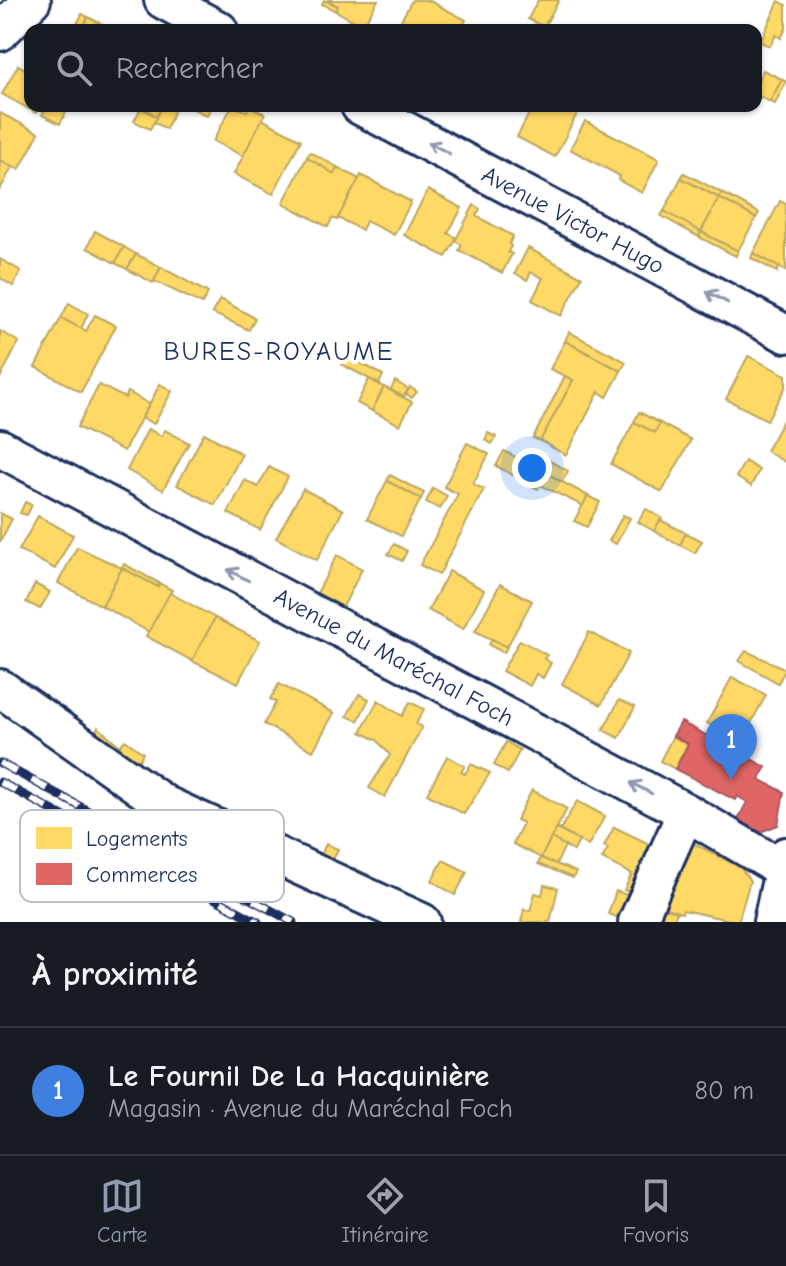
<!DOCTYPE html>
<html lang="fr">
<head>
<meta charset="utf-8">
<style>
	:root { --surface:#171b24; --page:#20242c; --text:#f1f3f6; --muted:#9ea1a6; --line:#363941; --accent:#919bb2 }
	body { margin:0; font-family:"Comic Neue",sans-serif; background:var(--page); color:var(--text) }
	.you { position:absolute; left:532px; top:468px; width:28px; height:28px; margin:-20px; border:6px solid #fff; border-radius:50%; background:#1a73e8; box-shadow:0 0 0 12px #1a73e833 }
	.badge { display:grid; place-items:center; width:52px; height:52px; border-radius:50%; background:var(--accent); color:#fff; font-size:26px; font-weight:700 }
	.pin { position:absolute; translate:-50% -66px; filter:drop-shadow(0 2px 4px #0008) }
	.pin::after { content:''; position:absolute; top:42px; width:28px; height:24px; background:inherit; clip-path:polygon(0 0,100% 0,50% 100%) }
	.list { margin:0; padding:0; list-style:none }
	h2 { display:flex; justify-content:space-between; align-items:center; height:104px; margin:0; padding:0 32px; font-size:34px }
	h2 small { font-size:26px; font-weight:400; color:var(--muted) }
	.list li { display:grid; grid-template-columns:52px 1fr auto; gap:24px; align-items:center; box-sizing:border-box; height:128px; padding:0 32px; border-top:2px solid var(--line) }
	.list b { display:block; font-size:30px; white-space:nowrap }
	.list p { margin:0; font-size:26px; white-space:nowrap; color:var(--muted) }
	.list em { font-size:26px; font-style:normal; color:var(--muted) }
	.icon { flex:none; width:44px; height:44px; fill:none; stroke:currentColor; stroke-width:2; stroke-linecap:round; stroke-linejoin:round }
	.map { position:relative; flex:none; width:786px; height:922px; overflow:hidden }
	.search { position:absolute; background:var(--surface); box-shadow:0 2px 6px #0004; left:24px; right:24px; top:24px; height:88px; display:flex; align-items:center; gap:20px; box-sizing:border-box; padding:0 28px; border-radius:16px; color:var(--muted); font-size:30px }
	.sheet { height:232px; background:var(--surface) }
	nav { display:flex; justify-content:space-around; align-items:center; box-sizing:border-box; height:112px; border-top:2px solid var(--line); background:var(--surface); font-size:22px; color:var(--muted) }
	nav a { display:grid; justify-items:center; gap:4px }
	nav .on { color:var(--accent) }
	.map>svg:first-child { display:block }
	.homes { fill:#ffd966; stroke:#bba664; stroke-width:2 }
	.shops { fill:#e06666; stroke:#a55664; stroke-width:2 }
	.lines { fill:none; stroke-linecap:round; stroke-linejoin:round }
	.minor-casing { stroke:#1b2f5e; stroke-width:42 }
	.minor { stroke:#fff; stroke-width:36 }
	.rail-casing { stroke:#1b2f5e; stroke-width:9 }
	.rail { stroke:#fff; stroke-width:6; stroke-dasharray:18; stroke-linecap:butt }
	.oneway { stroke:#8d97ae }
	.labels { text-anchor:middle; stroke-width:8; stroke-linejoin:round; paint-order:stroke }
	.street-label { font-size:24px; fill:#1b2f5e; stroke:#fff }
	.neighbourhood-label { font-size:26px; letter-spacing:2px; fill:#1b2f5e; stroke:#fff }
	.key { fill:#fff; stroke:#bbc1cf; stroke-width:2 }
	.key-label { font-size:22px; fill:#1b2f5e }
</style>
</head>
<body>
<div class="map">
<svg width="786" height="922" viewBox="0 0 786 922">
	<rect width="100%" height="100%" fill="#fff"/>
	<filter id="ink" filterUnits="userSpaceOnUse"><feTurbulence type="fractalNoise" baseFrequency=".0125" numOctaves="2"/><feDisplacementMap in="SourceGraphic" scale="16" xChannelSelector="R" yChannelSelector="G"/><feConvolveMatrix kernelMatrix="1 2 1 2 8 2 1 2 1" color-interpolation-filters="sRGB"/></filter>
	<g filter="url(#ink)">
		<!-- homes -->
		<g class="homes">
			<polygon points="324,0 338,6 336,11 322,4"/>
			<polygon points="327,0 378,0 363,26 336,11 338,6"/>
			<polygon points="412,0 428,0 466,20 461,30 396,30"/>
			<polygon points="538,0 559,0 544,27 528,19"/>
			<polygon points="779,1 786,5 786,28 781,38 776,35 770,46 760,42"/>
			<polygon points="82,14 88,17 82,30 74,30"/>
			<polygon points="88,17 112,29 112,30 82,30"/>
			<polygon points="18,65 30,71 30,106 40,106 36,113 2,94"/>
			<polygon points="763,70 782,79 770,102 756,95 756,84"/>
			<polygon points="782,79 786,82 775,104 770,102"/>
			<polygon points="47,106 69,106 60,124 42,115"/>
			<polygon points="142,106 162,106 157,117"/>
			<polygon points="162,106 175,109 166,129 154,122"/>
			<polygon points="188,106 212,106 207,116"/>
			<polygon points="232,106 247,111 249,106 265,114 243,156 213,141"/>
			<polygon points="533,106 556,109 581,106 555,157 517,137"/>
			<polygon points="141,108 157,117 150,129 134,121"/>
			<polygon points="0,113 39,133 19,170 0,160"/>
			<polygon points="262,119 301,140 273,194 234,174"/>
			<polygon points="585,121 659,159 642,193 618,180 620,176 570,149"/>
			<polygon points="310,152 337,167 334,174 307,157"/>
			<polygon points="307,157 334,174 337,167 359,179 337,220 332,218 328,227 283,203"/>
			<polygon points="0,160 12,167 0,190"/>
			<polygon points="684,173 722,193 719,198 681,178"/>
			<polygon points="361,175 411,202 394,235 366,221 362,230 338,218"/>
			<polygon points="681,178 719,198 701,232 664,211"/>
			<polygon points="428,190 462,208 448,233 457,238 446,257 404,235"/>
			<polygon points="722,193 759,213 756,218 719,198"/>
			<polygon points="719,198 756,218 738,251 701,232"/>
			<polygon points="780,201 786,204 786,271 753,253"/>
			<polygon points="474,205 480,209 476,216 513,236 509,244 511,246 508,252 512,254 502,273 459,250 462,245 455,241"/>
			<polygon points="664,211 701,232 699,237 661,216"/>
			<polygon points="95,231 124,247 115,263 87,248"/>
			<polygon points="701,232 738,251 736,256 699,237"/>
			<polygon points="124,247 136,254 127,269 115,263"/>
			<polygon points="528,248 582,277 561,316 532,300 543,278 531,272 527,280 515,273"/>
			<polygon points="753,253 779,267 777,272 751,258"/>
			<polygon points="136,254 161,267 153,283 127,269"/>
			<polygon points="0,259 21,271 13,286 0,278"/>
			<polygon points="161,267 208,293 202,304 154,281"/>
			<polygon points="220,299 255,318 249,330 212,313"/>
			<polygon points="69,303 88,314 81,329 61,318"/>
			<polygon points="95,315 116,326 81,392 35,367 61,318 86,331"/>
			<polygon points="0,331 19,342 0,378"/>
			<polygon points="569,332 626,362 621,371 565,341"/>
			<polygon points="565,341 621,371 607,397 599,392 566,455 540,441 573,380 550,369"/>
			<polygon points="346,355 383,375 379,384 341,364"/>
			<polygon points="748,356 786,375 786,386 767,420 726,399"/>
			<polygon points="565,376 573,380 540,441 533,438"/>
			<polygon points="369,379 384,387 372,411 357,403"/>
			<polygon points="395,381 408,389 404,397 391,390"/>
			<polygon points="160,384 172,391 154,424 142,418"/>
			<polygon points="99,385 125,398 128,392 149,404 124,451 77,427"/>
			<polygon points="384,387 412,402 400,425 372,411"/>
			<polygon points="410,387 417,392 412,398 406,394"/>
			<polygon points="639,412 660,423 655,433 634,422"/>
			<polygon points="786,415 786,461 785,462 766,451"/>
			<polygon points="634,422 655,433 660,423 691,440 662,492 611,464"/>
			<polygon points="148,429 161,436 165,430 189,443 163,490 127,470"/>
			<polygon points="204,433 242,454 215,505 177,485"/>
			<polygon points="488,433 496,437 492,444 485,440"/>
			<polygon points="467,443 489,454 473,484 484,489 439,575 420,565 458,494 444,487"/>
			<polygon points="504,451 546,473 538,489 496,466"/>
			<polygon points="534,452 568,471 562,482 527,463"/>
			<polygon points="745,461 759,470 751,486 736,477"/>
			<polygon points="269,467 288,477 260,530 228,513 245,480 258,487"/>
			<polygon points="546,473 588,496 583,506 540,485"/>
			<polygon points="390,475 424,493 421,499 387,481"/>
			<polygon points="387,481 421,499 401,536 367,519"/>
			<polygon points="433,488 447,496 440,509 426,502"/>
			<polygon points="303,489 343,510 317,560 276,538"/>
			<polygon points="588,496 600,502 587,527 574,521"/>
			<polygon points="25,502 32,505 27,515 20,513"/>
			<polygon points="646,509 662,518 654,531 638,522"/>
			<polygon points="0,513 12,519 0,542"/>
			<polygon points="623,515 630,518 616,544 609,541"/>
			<polygon points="38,516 73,535 55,569 19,550"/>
			<polygon points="660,520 686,533 680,545 654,531"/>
			<polygon points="686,533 702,541 695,553 680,545"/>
			<polygon points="394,544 407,551 402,561 388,554"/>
			<polygon points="77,547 122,568 102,606 58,583"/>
			<polygon points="337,555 362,569 343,607 317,593"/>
			<polygon points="124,564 159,583 158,587 122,568"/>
			<polygon points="122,568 158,587 159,583 172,590 149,632 102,606"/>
			<polygon points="449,571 484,590 463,629 428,610"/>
			<polygon points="35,584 50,592 40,609 26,602"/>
			<polygon points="500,584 532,601 507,647 475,631"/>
			<polygon points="170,593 215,618 192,661 146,636"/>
			<polygon points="215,618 260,641 238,683 192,661"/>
			<polygon points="589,632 629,653 601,705 562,684"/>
			<polygon points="492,639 507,647 504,653 489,645"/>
			<polygon points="520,640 547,655 544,659 551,663 543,678 536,674 530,686 502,671"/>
			<polygon points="746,651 786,669 778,683 739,661"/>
			<polygon points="732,677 766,695 750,725 754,727 745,743 707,723"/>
			<polygon points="279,684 334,713 313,751 264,724 276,702 270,699"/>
			<polygon points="359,694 369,699 358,721 347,716"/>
			<polygon points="378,700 402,716 410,702 424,709 416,724 422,727 385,797 369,788 390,755 377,740 361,732"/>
			<polygon points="619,700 635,707 619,738 603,730"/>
			<polygon points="98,727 120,746 125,740 143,753 134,769 91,739"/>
			<polygon points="673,736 688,744 675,769 660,761"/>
			<polygon points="506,742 520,750 508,773 494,765"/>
			<polygon points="447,756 465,766 461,772 465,774 471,764 490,773 464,814 427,794"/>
			<polygon points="532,790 567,809 541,858 513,844 523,823 516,820"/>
			<polygon points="577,801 605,816 588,846 560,830"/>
			<polygon points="614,827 658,848 636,895 624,890 632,874 602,859 608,848 604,846"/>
			<polygon points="557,829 579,841 574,851 551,838"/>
			<polygon points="551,838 565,846 556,865 541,858"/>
			<polygon points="687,840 740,867 750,881 738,922 683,910 682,913 657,905"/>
			<polygon points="326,844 338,849 328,870 316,865"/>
			<polygon points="541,858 576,872 573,878 538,864"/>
			<polygon points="443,860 467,872 455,895 432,881"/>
			<polygon points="354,868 371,876 367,887 348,879"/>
			<polygon points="544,885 558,888 550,922 521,922 524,909 530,911 535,893 542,895"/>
			<polygon points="616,891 630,896 622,919 608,914"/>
			<polygon points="657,905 677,912 673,922 652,916"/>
		</g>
		<!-- shops -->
		<polygon class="shops" points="681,722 766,767 759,779 784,792 778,825 758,833 736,823 747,802 737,796 735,800 675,769 688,744 673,736"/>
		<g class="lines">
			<defs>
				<g id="minor">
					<polyline points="163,0 219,30"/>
					<polyline points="0,32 32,0"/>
					<polyline points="360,106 786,334"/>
					<polyline points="0,448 686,812 786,871"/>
					<polyline points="0,688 164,804 422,922"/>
					<polyline points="637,922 686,812"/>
					<polyline points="772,922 786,856"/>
				</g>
			</defs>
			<!-- minor casing -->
			<use href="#minor" class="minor-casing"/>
			<!-- minor -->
			<use href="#minor" class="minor"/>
			<defs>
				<g id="rail">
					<polyline points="0,763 293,922"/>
					<polyline points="0,782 258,922"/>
				</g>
			</defs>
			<!-- rail casing -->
			<use href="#rail" class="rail-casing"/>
			<!-- rail -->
			<use href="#rail" class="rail"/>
		</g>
		<!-- one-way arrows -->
		<defs><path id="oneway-shaft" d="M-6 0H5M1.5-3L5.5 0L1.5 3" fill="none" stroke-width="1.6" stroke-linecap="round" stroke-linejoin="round" transform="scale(2)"/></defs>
		<g class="oneway">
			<use href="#oneway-shaft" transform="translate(439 148) rotate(-152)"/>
			<use href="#oneway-shaft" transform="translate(717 297) rotate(-152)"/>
			<use href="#oneway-shaft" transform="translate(238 575) rotate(-152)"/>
			<use href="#oneway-shaft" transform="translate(641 788) rotate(-152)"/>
		</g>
	</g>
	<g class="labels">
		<!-- street labels -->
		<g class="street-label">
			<text transform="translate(573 220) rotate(28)" y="8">Avenue Victor Hugo</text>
			<text transform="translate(394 657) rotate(28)" y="8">Avenue du Maréchal Foch</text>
		</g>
		<!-- neighbourhood labels -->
		<g class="neighbourhood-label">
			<text x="279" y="360">BURES-ROYAUME</text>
		</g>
	</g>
	<!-- legend -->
	<rect x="20" y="810" width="264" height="92" rx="12" class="key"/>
	<rect x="36" y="827" width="36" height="22" fill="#ffd966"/>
	<rect x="36" y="863" width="36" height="22" fill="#e06666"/>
	<g class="key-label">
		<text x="86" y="846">Logements</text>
		<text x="86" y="882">Commerces</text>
	</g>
</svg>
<div class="you"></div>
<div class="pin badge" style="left:731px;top:780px;background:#3f7fe0">1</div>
<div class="search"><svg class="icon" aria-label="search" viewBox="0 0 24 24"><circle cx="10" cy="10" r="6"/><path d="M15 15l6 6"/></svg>Rechercher</div>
</div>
<section class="sheet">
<h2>À proximité<small></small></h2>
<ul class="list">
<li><span class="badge" style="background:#3f7fe0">1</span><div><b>Le Fournil De La Hacquinière</b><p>Magasin · Avenue du Maréchal Foch</p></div><em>80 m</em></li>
</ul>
</section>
<nav>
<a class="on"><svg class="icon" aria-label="map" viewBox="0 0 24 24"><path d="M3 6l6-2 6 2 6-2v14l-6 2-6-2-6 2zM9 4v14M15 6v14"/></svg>Carte</a>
<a><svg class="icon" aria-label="directions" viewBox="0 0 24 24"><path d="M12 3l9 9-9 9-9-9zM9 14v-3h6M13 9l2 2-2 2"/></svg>Itinéraire</a>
<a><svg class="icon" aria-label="saved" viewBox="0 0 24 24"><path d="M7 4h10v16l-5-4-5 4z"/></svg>Favoris</a>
</nav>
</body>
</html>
